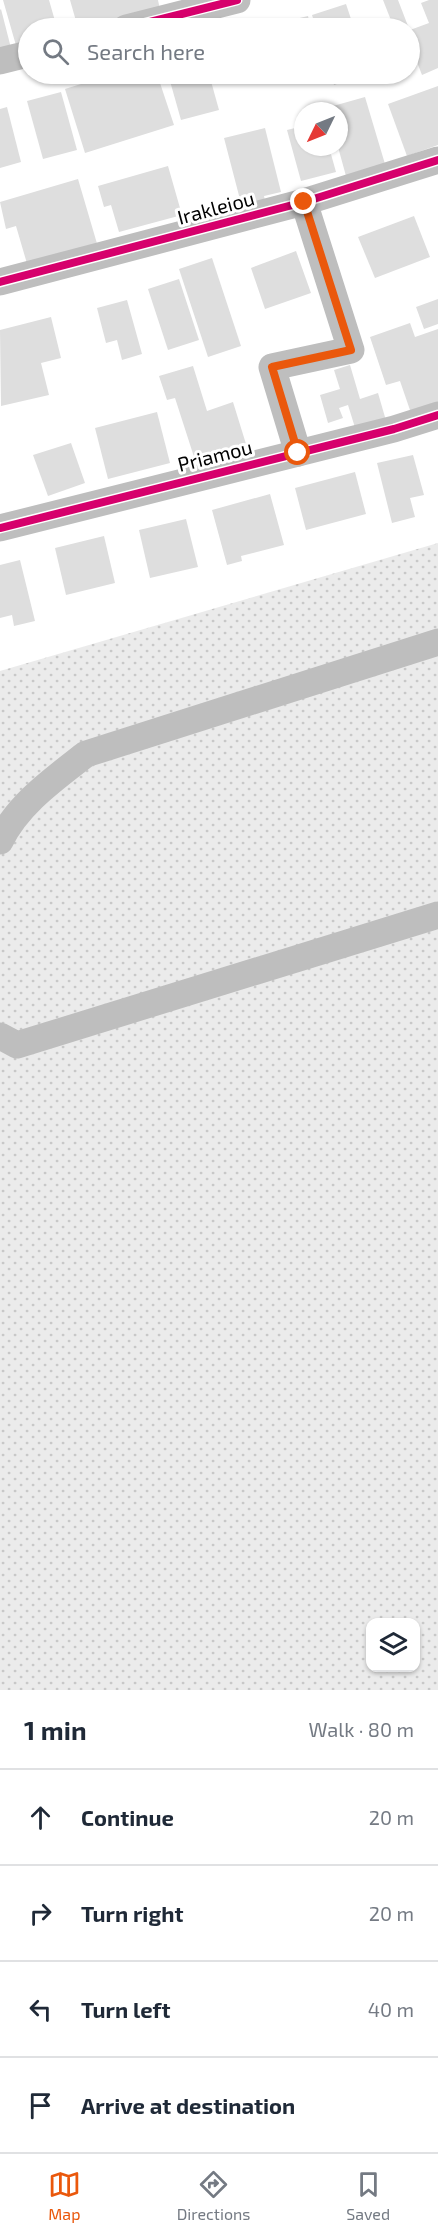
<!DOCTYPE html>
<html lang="en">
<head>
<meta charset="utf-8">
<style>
	:root { --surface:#fff; --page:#f2f2f3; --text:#1f2937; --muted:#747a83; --line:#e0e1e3; --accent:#ea580c }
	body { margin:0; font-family:"Exo 2",sans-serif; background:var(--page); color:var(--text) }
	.controls { position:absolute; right:18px; bottom:18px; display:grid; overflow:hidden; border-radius:12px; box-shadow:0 2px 4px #0004 }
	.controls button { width:54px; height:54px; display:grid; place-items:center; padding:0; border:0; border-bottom:2px solid var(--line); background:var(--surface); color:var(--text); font:30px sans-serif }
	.compass { position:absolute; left:294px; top:102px; width:54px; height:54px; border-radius:50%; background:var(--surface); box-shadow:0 2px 4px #0004; rotate:227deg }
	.stop { position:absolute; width:18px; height:18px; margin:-14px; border:4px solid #ea580c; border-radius:50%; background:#fff }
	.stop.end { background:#ea580c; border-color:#fff; box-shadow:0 2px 6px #0008 }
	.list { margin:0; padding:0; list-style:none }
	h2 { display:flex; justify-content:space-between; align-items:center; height:78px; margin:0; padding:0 24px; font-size:26px }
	h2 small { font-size:20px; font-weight:400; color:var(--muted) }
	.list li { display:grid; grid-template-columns:39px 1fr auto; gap:18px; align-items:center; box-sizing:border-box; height:96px; padding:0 24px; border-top:2px solid var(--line) }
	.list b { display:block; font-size:22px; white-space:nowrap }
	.list em { font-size:20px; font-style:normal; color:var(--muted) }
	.icon { flex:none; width:33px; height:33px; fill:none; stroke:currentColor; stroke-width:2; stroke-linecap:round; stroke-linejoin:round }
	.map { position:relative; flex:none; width:438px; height:1690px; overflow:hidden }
	.search { position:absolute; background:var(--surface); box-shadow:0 2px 4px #0004; left:18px; right:18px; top:18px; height:66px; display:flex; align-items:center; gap:15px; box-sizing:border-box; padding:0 21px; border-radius:33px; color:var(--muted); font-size:22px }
	.sheet { height:462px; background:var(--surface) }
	nav { display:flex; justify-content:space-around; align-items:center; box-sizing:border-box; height:84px; border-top:2px solid var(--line); background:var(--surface); font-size:16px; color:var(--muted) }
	nav a { display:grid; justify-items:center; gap:3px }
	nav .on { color:var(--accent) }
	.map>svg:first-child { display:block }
	.grass { fill:url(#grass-dots); fill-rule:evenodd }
	.building { fill:#dedede }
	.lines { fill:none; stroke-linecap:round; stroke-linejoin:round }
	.minor { stroke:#bebebe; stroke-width:27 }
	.cycleway-casing { stroke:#fff; stroke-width:11 }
	.cycleway { stroke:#d6006c; stroke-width:8 }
	.route { stroke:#ea580c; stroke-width:8 }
	.labels { text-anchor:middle; stroke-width:6; stroke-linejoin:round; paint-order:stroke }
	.street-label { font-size:20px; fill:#000; stroke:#fff }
</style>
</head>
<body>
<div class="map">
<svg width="438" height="1690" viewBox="0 0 438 1690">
	<defs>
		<pattern id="grass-dots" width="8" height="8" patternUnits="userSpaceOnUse" patternTransform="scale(1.5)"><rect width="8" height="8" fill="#ebebeb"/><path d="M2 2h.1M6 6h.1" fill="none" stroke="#c8c8c8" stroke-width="1.8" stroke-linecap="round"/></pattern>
	</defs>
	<rect width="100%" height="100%" fill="#fff"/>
	<!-- grass -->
	<path class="grass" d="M438 543V1690H0V671ZM370 1622H416V1668H370Z"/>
	<!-- building -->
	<g class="building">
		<polygon points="3,0 49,0 57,28 28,28 28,46 17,49"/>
		<polygon points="70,0 158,0 160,10 89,28 78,28"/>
		<polygon points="383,0 398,0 408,26 394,28"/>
		<polygon points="429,0 438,0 438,68 422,75 410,44 410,30 429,23 421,3"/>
		<polygon points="346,4 354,28 316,28 312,15"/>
		<polygon points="1,9 12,52 0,55 0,10"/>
		<polygon points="308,16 311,28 289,28 287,21"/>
		<polygon points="113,74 157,74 174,125 85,153 65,89"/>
		<polygon points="168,74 209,74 219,110 181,120"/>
		<polygon points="331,74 367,74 334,85"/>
		<polygon points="438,86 438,145 407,156 388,104"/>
		<polygon points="61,92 77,150 43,159 27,101"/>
		<polygon points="365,97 385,164 346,176 338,147 339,111 327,111 326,108"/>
		<polygon points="7,107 21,162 0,168 0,109"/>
		<polygon points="303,126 303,147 329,147 336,172 301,181 287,130"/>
		<polygon points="265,128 281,192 264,196 266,205 243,211 224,138"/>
		<polygon points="168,166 182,215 119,232 111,205 104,207 98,186"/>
		<polygon points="78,179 98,247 28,267 16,226 6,229 0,202"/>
		<polygon points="414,216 430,257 375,278 358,237"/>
		<polygon points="296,251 311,293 265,309 251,268"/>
		<polygon points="212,258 241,346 208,357 179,269"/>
		<polygon points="179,279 199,340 168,350 148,289"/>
		<polygon points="438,299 438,324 424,329 416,307"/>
		<polygon points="127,300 142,354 122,360 117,340 106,343 97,308"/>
		<polygon points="51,317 61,358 41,363 49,395 1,406 0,330"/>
		<polygon points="410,323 415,337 438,329 438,404 411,413 400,381 386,385 370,337"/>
		<polygon points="350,365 360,399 378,393 387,424 357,434 348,405 339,408 343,418 328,423 320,395 340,389 334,370"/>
		<polygon points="193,366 207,411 233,402 246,444 195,460 175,398 167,400 159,376"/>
		<polygon points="157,412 170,463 108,479 95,428"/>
		<polygon points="71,443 85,483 48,496 33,455"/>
		<polygon points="413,455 424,495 410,498 415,517 392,523 377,463"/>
		<polygon points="355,472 366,514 306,530 295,488"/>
		<polygon points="270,494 284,545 241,556 242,561 227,565 212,510"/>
		<polygon points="186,519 198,567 150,578 139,530"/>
		<polygon points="104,536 115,583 66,595 55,548"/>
		<polygon points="20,560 35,621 14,626 12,615 0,618 0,565"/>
	</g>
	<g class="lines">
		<!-- minor -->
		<g class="minor">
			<polyline points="126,28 237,0"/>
			<polyline points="0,61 28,54"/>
			<polyline points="0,282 304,202 438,160"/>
			<polyline points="298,453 272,367 351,350 304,202"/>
			<polyline points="0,528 394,429 438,415"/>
			<path d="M0 841C18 804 54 779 86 754L438 642"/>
			<polyline points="0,1036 17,1045 438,915"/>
		</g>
		<defs>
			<g id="cycleway">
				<polyline points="126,28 237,0"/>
				<polyline points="0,282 304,202 438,160"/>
				<polyline points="0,528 394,429 438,415"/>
			</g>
		</defs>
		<!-- cycleway casing -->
		<use href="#cycleway" class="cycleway-casing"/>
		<!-- cycleway -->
		<use href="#cycleway" class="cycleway"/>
	</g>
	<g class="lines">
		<!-- route -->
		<polyline class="route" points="298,453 272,367 351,350 304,202"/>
	</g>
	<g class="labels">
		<!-- street labels -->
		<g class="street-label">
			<text transform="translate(216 208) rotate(-15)" y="7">Irakleiou</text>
			<text transform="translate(215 456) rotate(-14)" y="7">Priamou</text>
		</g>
	</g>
</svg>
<div class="controls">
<button><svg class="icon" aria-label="layers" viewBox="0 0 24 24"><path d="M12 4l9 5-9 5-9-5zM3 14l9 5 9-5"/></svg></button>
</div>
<svg class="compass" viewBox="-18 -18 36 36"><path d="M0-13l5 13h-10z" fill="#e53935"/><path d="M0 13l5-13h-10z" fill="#747a83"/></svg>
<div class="stop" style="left:298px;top:453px"></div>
<div class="stop end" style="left:304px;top:202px"></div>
<div class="search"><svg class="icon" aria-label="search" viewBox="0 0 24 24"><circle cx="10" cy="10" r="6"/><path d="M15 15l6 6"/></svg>Search here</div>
</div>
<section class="sheet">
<h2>1 min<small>Walk · 80 m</small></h2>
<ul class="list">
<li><svg class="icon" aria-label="ahead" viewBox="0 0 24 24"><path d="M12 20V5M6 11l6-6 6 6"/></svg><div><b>Continue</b></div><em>20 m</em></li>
<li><svg class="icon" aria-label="right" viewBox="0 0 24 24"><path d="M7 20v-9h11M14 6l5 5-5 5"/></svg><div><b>Turn right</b></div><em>20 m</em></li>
<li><svg class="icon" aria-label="left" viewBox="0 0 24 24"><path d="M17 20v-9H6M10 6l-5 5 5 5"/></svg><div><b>Turn left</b></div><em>40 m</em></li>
<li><svg class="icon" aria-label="arrive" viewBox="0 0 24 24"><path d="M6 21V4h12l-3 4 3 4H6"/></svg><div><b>Arrive at destination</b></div></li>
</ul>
</section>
<nav>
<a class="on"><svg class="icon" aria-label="map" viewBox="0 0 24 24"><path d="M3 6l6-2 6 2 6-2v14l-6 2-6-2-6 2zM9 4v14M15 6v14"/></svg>Map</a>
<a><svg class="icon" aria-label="directions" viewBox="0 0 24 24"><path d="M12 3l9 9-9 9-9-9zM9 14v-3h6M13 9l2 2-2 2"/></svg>Directions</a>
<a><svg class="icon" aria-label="saved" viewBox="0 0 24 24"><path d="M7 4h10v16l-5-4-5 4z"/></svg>Saved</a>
</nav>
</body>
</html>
